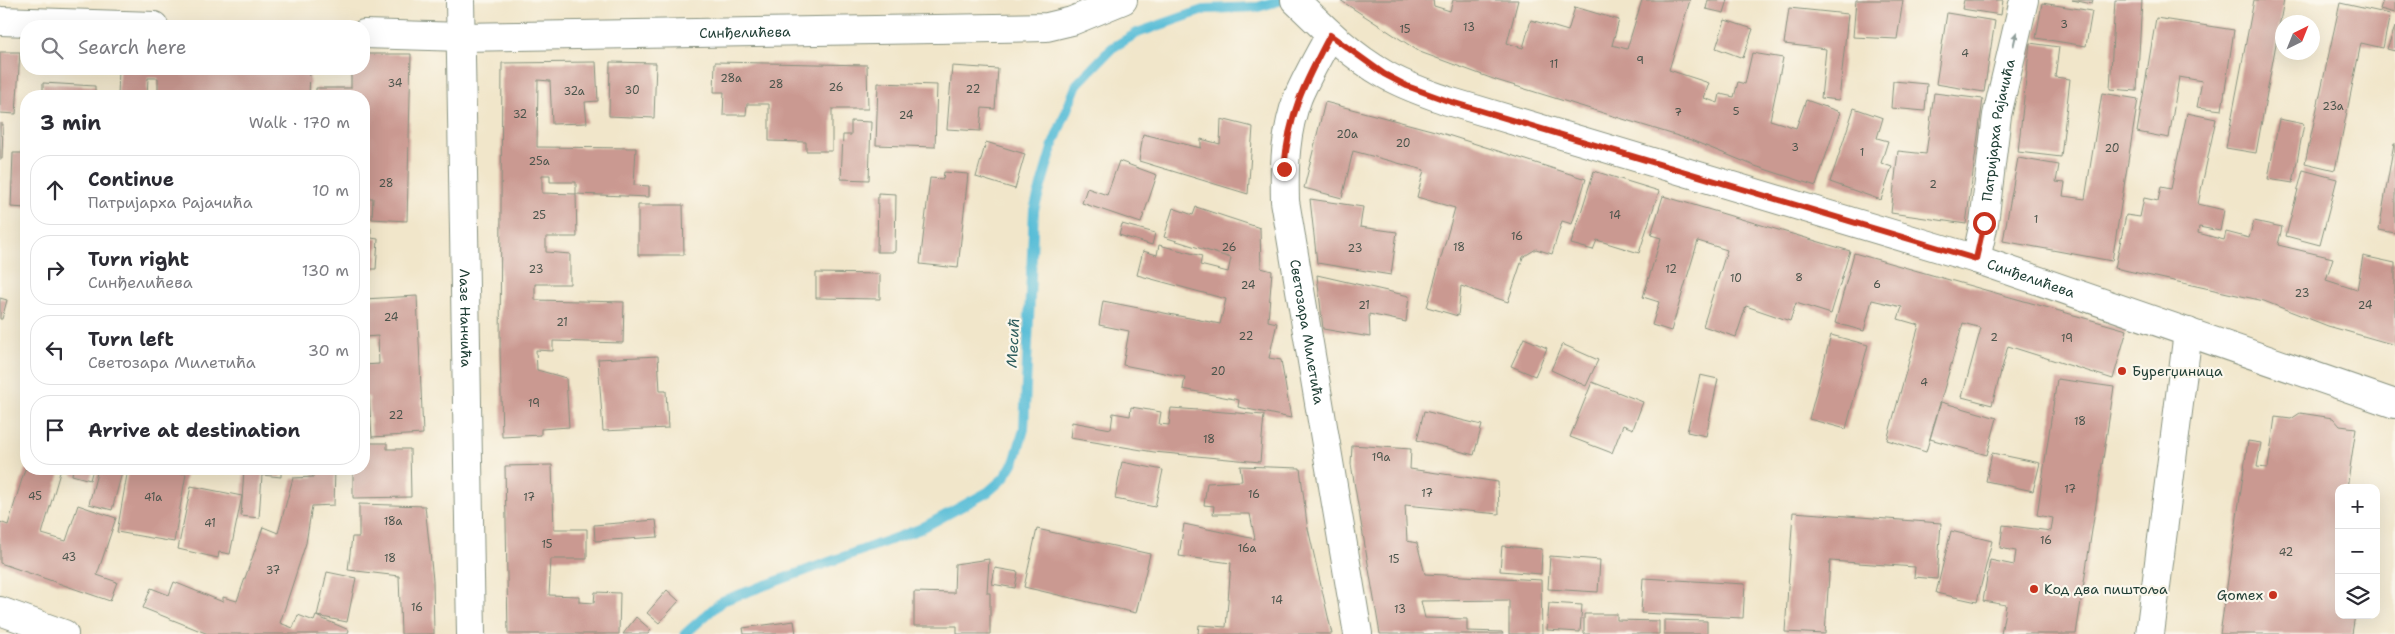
<!DOCTYPE html>
<html lang="en">
<head>
<meta charset="utf-8">
<style>
	:root { --surface:#fff; --page:#f2f2f3; --text:#2b2b33; --muted:#7c7c81; --line:#e1e1e2 }
	body { margin:0; font-family:"Shantell Sans",sans-serif; background:var(--page); color:var(--text) }
	.controls { position:absolute; right:15px; bottom:15px; display:grid; overflow:hidden; border-radius:10px; box-shadow:0 5px 20px #0002 }
	.controls button { width:45px; height:45px; display:grid; place-items:center; padding:0; border:0; border-bottom:1px solid var(--line); background:var(--surface); color:var(--text); font:25px sans-serif }
	.compass { position:absolute; left:2275px; top:15px; width:45px; height:45px; border-radius:50%; background:var(--surface); box-shadow:0 5px 20px #0002; rotate:43deg }
	.stop { position:absolute; width:15px; height:15px; margin:-11px; border:4px solid #c8321e; border-radius:50%; background:#fff }
	.stop.end { background:#c8321e; border-color:#fff; box-shadow:0 1px 5px #0008 }
	.list { margin:0; padding:0; list-style:none }
	h2 { display:flex; justify-content:space-between; align-items:center; height:65px; margin:0; padding:0 20px; font-size:21px }
	h2 small { font-size:16px; font-weight:400; color:var(--muted) }
	.list li { display:grid; grid-template-columns:32px 1fr auto; gap:15px; align-items:center; box-sizing:border-box; height:70px; margin:0 10px 10px; padding:0 10px; border:1px solid var(--line); border-radius:20px }
	.list b { display:block; font-size:19px; white-space:nowrap }
	.list p { margin:0; font-size:16px; white-space:nowrap; color:var(--muted) }
	.list em { font-size:16px; font-style:normal; color:var(--muted) }
	.icon { flex:none; width:28px; height:28px; fill:none; stroke:currentColor; stroke-width:2; stroke-linecap:round; stroke-linejoin:round }
	.map { position:relative; flex:none; width:2395px; height:634px; overflow:hidden }
	.search { position:absolute; background:var(--surface); box-shadow:0 5px 20px #0002; left:20px; top:20px; width:350px; height:55px; display:flex; align-items:center; gap:12px; box-sizing:border-box; padding:0 18px; border-radius:20px; color:var(--muted); font-size:19px }
	.panel { position:absolute; background:var(--surface); box-shadow:0 5px 20px #0002; left:20px; top:90px; width:350px; height:385px; border-radius:20px }
	.map>svg:first-child { display:block }
	.lines { fill:none; stroke-linecap:round; stroke-linejoin:round }
	.stream { stroke:#59bdd7; stroke-width:10 }
	.building { fill:#ca9991 }
	.street-casing { stroke:#88927f; stroke-width:30 }
	.street { stroke:#fff; stroke-width:28 }
	.oneway { fill:#8f9e9a }
	.route { stroke:#c8321e; stroke-width:6 }
	.poi-dot { fill:#c8321e; stroke:#fbf7ec; stroke-width:2 }
	.labels { text-anchor:middle; stroke-width:4.5; stroke-linejoin:round; paint-order:stroke }
	.number-label { font-size:11px; fill:#4a544b }
	.street-label { font-size:14px; fill:#1f3d34; stroke:#fbf7ec }
	.poi-label { font-size:14px; fill:#1f3d34; stroke:#fbf7ec; text-anchor:start }
	.water-label { font-size:15px; font-style:italic; fill:#2e5d5d; stroke:#fbf7ec }
</style>
</head>
<body>
<div class="map">
<svg width="2395" height="634" viewBox="0 0 2395 634">
	<rect width="100%" height="100%" fill="#fbf7ec"/>
	<filter id="ink" filterUnits="userSpaceOnUse"><feTurbulence type="fractalNoise" baseFrequency=".02" numOctaves="2"/><feDisplacementMap in="SourceGraphic" scale="10" xChannelSelector="R" yChannelSelector="G"/><feConvolveMatrix kernelMatrix="1 2 1 2 8 2 1 2 1" color-interpolation-filters="sRGB"/></filter>
	<filter id="wash" filterUnits="userSpaceOnUse"><feTurbulence type="fractalNoise" baseFrequency=".0096" numOctaves="4" result="noise"/><feDisplacementMap in="SourceGraphic" scale="20" xChannelSelector="R" yChannelSelector="G"/><feGaussianBlur stdDeviation="1.12" result="paint"/><feColorMatrix in="noise" values="0 0 0 0 0 0 0 0 0 0 0 0 0 0 0 0 0 1.4 0 .05"/><feComposite in="paint" operator="in"/></filter>
	<g filter="url(#wash)">
		<rect width="100%" height="100%" fill="#f1e6ca"/>
		<g class="lines">
			<!-- stream -->
			<polyline class="stream" points="685,634 722,601 920,529 988,492 1004,478 1015,460 1024,429 1034,210 1053,145 1077,84 1112,48 1137,33 1206,9 1258,7 1282,0"/>
		</g>
		<g id="blocks">
			<!-- building -->
			<g class="building">
				<polygon points="1340,0 1433,0 1434,6 1450,11 1453,0 1518,0 1507,43 1523,48 1531,20 1568,31 1575,7 1619,20 1612,45 1627,49 1642,0 1690,0 1669,70 1709,83 1704,98 1718,103 1720,94 1734,97 1738,82 1745,84 1752,53 1783,58 1770,120 1796,128 1806,100 1840,112 1816,186 1755,166 1691,140 1496,80 1420,52"/>
				<polygon points="1708,0 1728,0 1724,13 1706,9"/>
				<polygon points="1856,0 1903,0 1897,39 1853,37"/>
				<polygon points="1964,0 2003,0 2001,15 1962,9"/>
				<polygon points="2072,0 2093,0 2092,4"/>
				<polygon points="2115,0 2142,0 2137,91 2110,89"/>
				<polygon points="2254,0 2284,0 2256,153 2226,148"/>
				<polygon points="2383,0 2395,0 2395,13 2380,9"/>
				<polygon points="2042,3 2092,11 2086,46 2036,38"/>
				<polygon points="2340,3 2390,14 2383,48 2361,43 2335,170 2305,163"/>
				<polygon points="1789,8 1848,14 1839,100 1821,98 1826,49 1784,44"/>
				<polygon points="1947,13 1995,21 1984,92 1936,84"/>
				<polygon points="2156,18 2234,30 2222,110 2197,107 2202,81 2179,77 2169,138 2137,132"/>
				<polygon points="1725,20 1753,29 1743,58 1716,48"/>
				<polygon points="2395,27 2395,51 2387,49"/>
				<polygon points="2030,43 2059,47 2055,77 2070,79 2061,157 2018,152"/>
				<polygon points="0,52 20,52 16,114 0,113"/>
				<polygon points="364,54 411,54 407,221 372,219 373,198 364,198 364,96 316,96 316,88 351,88 351,69 364,69"/>
				<polygon points="596,62 598,101 585,102 587,123 552,124 550,81 538,80 537,147 636,148 634,185 649,186 649,197 576,194 576,182 550,182 550,175 542,175 542,193 576,194 577,237 546,237 546,252 570,254 570,284 535,284 535,300 624,302 623,343 553,341 553,351 536,350 537,370 566,378 569,427 541,429 541,435 502,437 500,350 502,63"/>
				<polygon points="610,62 656,63 654,118 609,116"/>
				<polygon points="715,62 867,65 868,109 832,109 832,151 806,151 806,142 769,141 769,104 747,104 746,115 723,115 724,92 714,92"/>
				<polygon points="952,66 998,69 995,109 982,108 980,131 947,129"/>
				<polygon points="119,69 310,69 309,96 158,96 158,78 148,78 147,96 118,96"/>
				<polygon points="1893,81 1927,84 1925,111 1891,108"/>
				<polygon points="43,83 95,86 95,96 43,96"/>
				<polygon points="878,83 937,85 935,147 876,145"/>
				<polygon points="1934,93 1983,99 1966,224 1891,213 1898,151 1926,154"/>
				<polygon points="2102,93 2138,99 2112,261 2003,241 2018,158 2059,165 2056,182 2065,183 2063,196 2085,199"/>
				<polygon points="1325,102 1435,131 1586,179 1572,224 1562,221 1552,254 1536,249 1523,257 1508,302 1461,286 1458,316 1427,307 1455,208 1417,197 1424,170 1353,151 1342,198 1304,188"/>
				<polygon points="1854,108 1883,118 1877,138 1888,141 1881,163 1892,167 1881,200 1830,182"/>
				<polygon points="2187,113 2216,119 2198,204 2224,210 2220,231 2199,227 2198,233 2224,240 2226,232 2249,238 2254,221 2282,227 2278,245 2333,258 2326,280 2357,290 2363,256 2395,263 2395,345 2328,326 2264,301 2115,268 2126,215 2140,217 2144,198 2158,201 2161,187 2171,189"/>
				<polygon points="1221,119 1253,127 1248,194 1139,161 1143,134 1201,148 1201,139 1220,144"/>
				<polygon points="2279,119 2304,124 2293,183 2268,179"/>
				<polygon points="851,121 871,122 869,180 841,179 843,135 851,135"/>
				<polygon points="0,124 3,124 2,159 0,159"/>
				<polygon points="986,142 1025,154 1015,189 976,177"/>
				<polygon points="2394,143 2395,143 2395,233 2379,230"/>
				<polygon points="13,153 26,153 26,208 11,207"/>
				<polygon points="1119,161 1157,175 1141,223 1082,203 1087,188 1107,195"/>
				<polygon points="2303,170 2337,179 2320,245 2286,236"/>
				<polygon points="1594,171 1659,191 1639,253 1597,240 1593,250 1571,244"/>
				<polygon points="944,172 968,174 958,268 920,264 930,178 943,179"/>
				<polygon points="878,193 896,194 895,252 877,252"/>
				<polygon points="1663,196 1850,251 1831,314 1796,303 1790,321 1746,306 1736,337 1703,326 1727,250 1698,241 1671,331 1652,325 1659,302 1643,297 1661,238 1651,235"/>
				<polygon points="1310,199 1363,207 1360,227 1397,232 1391,275 1317,263"/>
				<polygon points="638,205 683,205 684,255 638,255"/>
				<polygon points="1196,207 1260,228 1261,268 1272,271 1268,321 1277,323 1269,358 1281,360 1291,418 1238,407 1239,400 1183,389 1185,377 1123,365 1129,331 1099,325 1103,301 1220,324 1226,299 1137,275 1143,251 1157,255 1159,245 1202,256 1200,265 1228,272 1231,258 1164,237 1173,208 1193,215"/>
				<polygon points="1122,224 1155,233 1152,245 1119,235"/>
				<polygon points="364,228 371,228 371,238 378,239 376,269 370,269 368,293 364,293"/>
				<polygon points="1854,253 2127,330 2113,379 2008,346 1992,405 1962,397 1981,328 1963,323 1926,452 1887,440 1919,325 1898,319 1902,307 1872,300 1864,331 1835,323"/>
				<polygon points="816,273 880,274 880,299 816,298"/>
				<polygon points="1317,275 1409,296 1406,322 1369,314 1370,337 1323,329"/>
				<polygon points="417,296 423,434 372,437 369,397 364,397 364,365 379,364 378,336 364,337 364,299"/>
				<polygon points="0,298 7,300 2,319 0,319"/>
				<polygon points="1831,335 1868,345 1846,429 1809,419"/>
				<polygon points="1524,338 1547,348 1535,376 1511,366"/>
				<polygon points="1562,344 1598,360 1586,386 1551,370"/>
				<polygon points="658,356 660,391 666,391 668,428 603,431 598,359"/>
				<polygon points="1700,375 1718,379 1706,436 1687,432"/>
				<polygon points="2057,379 2114,387 2076,634 2001,634 2006,605 1983,601 1990,560 2014,565 2016,551 2000,548 2003,525 2051,531 2053,518 2037,515"/>
				<polygon points="1592,382 1643,402 1633,429 1623,425 1612,453 1570,437"/>
				<polygon points="1941,402 1997,418 1987,455 1930,439"/>
				<polygon points="1131,407 1161,412 1159,424 1169,425 1171,408 1264,415 1260,462 1154,452 1070,438 1072,422 1111,429 1113,413 1130,416"/>
				<polygon points="1424,411 1482,425 1474,455 1417,440"/>
				<polygon points="2300,413 2333,418 2340,426 2356,428 2347,488 2339,488 2339,615 2355,615 2352,634 2220,634 2248,441 2261,443 2257,467 2268,468 2275,417 2291,419"/>
				<polygon points="364,443 387,443 387,449 410,449 411,497 353,498 353,469 364,469"/>
				<polygon points="1352,445 1411,449 1410,469 1498,482 1499,514 1405,505 1407,541 1417,543 1425,574 1541,580 1542,634 1509,634 1509,600 1421,601 1425,618 1467,619 1467,631 1502,632 1503,634 1380,634 1351,464"/>
				<polygon points="1992,453 2040,463 2033,491 1986,481"/>
				<polygon points="1122,462 1163,470 1155,507 1115,499"/>
				<polygon points="552,465 554,529 587,529 587,559 551,559 549,595 579,596 579,602 594,603 595,592 620,593 619,634 508,634 505,466"/>
				<polygon points="1240,466 1300,468 1307,524 1332,634 1198,634 1199,625 1226,627 1231,563 1179,556 1184,524 1255,539 1250,514 1213,514 1214,506 1204,505 1207,483 1242,481"/>
				<polygon points="25,469 61,469 42,534 66,541 78,505 116,518 97,575 117,582 110,601 0,563 0,522 8,525"/>
				<polygon points="73,469 93,469 90,480 72,475"/>
				<polygon points="98,469 123,469 112,510 89,504"/>
				<polygon points="128,469 157,469 186,474 174,542 117,532"/>
				<polygon points="244,469 281,469 281,477 262,475 259,518 241,516"/>
				<polygon points="313,469 335,469 334,505 312,506 306,543 280,623 293,628 298,615 314,621 316,616 349,630 348,634 208,634 143,608 151,588 169,595 174,582 223,602 223,597 237,601 263,527 278,533 293,478 313,477"/>
				<polygon points="191,486 242,496 230,554 219,552 218,558 178,549"/>
				<polygon points="359,504 425,506 433,580 434,634 401,634 399,576 348,570 352,537 359,537"/>
				<polygon points="1793,512 1941,523 1937,579 1914,577 1915,567 1830,561 1825,634 1785,632"/>
				<polygon points="656,520 658,537 595,541 594,525"/>
				<polygon points="1037,529 1150,554 1136,613 1024,587"/>
				<polygon points="1951,531 1992,541 1977,602 1936,593"/>
				<polygon points="1502,546 1542,549 1541,574 1500,571"/>
				<polygon points="1550,556 1600,560 1598,592 1548,589"/>
				<polygon points="989,559 987,593 990,593 990,634 957,634 957,626 914,626 914,592 954,593 955,564"/>
				<polygon points="995,568 1018,572 1015,588 992,584"/>
				<polygon points="327,572 356,578 347,622 317,616"/>
				<polygon points="1643,578 1745,584 1743,618 1641,613"/>
				<polygon points="667,590 679,601 659,623 647,613"/>
				<polygon points="1549,603 1582,605 1580,632 1547,630"/>
				<polygon points="1584,614 1617,614 1617,620 1659,621 1659,634 1584,634"/>
				<polygon points="636,617 651,630 648,634 623,634"/>
				<polygon points="1664,620 1707,621 1707,634 1664,634"/>
				<polygon points="794,621 796,634 744,634 743,628"/>
			</g>
		</g>
	</g>
	<g filter="url(#ink)">
		<use href="#blocks" fill-opacity="0" stroke="#88927f" stroke-width="1"/>
		<g class="lines">
			<defs>
				<g id="street">
					<path id="s1" d="M460 0 471 634"/>
					<path id="s2" d="M1295 0C1323 27 1350 55 1384 74 1404 86 1426 93 1448 101L1976 259 2395 404"/>
					<polyline points="0,21 154,26"/>
					<path id="s3" d="M364 34 462 37 1047 27 1072 21 1123 0"/>
					<path id="s4" d="M1330 35C1319 55 1307 76 1298 97 1285 131 1284 166 1285 201L1358 634"/>
					<path id="s5" d="M1976 259 1984 223 1997 115 2024 0"/>
					<polyline points="0,611 64,634"/>
					<polyline points="2150,634 2188,332"/>
				</g>
			</defs>
			<!-- street casing -->
			<use href="#street" class="street-casing"/>
			<!-- street -->
			<use href="#street" class="street"/>
		</g>
		<!-- one-way arrows -->
		<defs><path id="oneway-solid" d="M-6-.8H1V-3.2L6.5 0L1 3.2V.8H-6Z" transform="scale(1.25)"/></defs>
		<use class="oneway" href="#oneway-solid" transform="translate(2015 39) rotate(-77)"/>
	</g>
	<g class="lines" filter="url(#ink)">
		<!-- route -->
		<path class="route" d="M1284 169C1289 112 1304 84 1330 35L1384 74 1407 86 1448 101 1976 259 1984 223"/>
	</g>
	<!-- markers -->
	<g class="poi-dot">
		<circle cx="2122" cy="371" r="5"/>
		<circle cx="2034" cy="589" r="5"/>
		<circle cx="2273" cy="595" r="5"/>
	</g>
	<g class="labels">
		<!-- number labels -->
		<g class="number-label">
			<text x="2064" y="28">3</text>
			<text x="1469" y="31">13</text>
			<text x="1405" y="33">15</text>
			<text x="1965" y="57">4</text>
			<text x="1640" y="64">9</text>
			<text x="1554" y="68">11</text>
			<text x="731" y="82">28a</text>
			<text x="395" y="87">34</text>
			<text x="776" y="88">28</text>
			<text x="836" y="91">26</text>
			<text x="973" y="93">22</text>
			<text x="632" y="94">30</text>
			<text x="574" y="95">32a</text>
			<text x="2333" y="110">23a</text>
			<text x="1736" y="115">5</text>
			<text x="1678" y="116">7</text>
			<text x="520" y="118">32</text>
			<text x="906" y="119">24</text>
			<text x="1347" y="138">20a</text>
			<text x="1403" y="147">20</text>
			<text x="1795" y="151">3</text>
			<text x="2112" y="152">20</text>
			<text x="1862" y="156">1</text>
			<text x="539" y="165">25a</text>
			<text x="386" y="187">28</text>
			<text x="1933" y="188">2</text>
			<text x="539" y="219">25</text>
			<text x="1615" y="219">14</text>
			<text x="2036" y="223">1</text>
			<text x="1517" y="240">16</text>
			<text x="1229" y="251">26</text>
			<text x="1459" y="251">18</text>
			<text x="1355" y="252">23</text>
			<text x="536" y="273">23</text>
			<text x="1671" y="273">12</text>
			<text x="1799" y="281">8</text>
			<text x="1736" y="282">10</text>
			<text x="1877" y="288">6</text>
			<text x="1248" y="289">24</text>
			<text x="2302" y="297">23</text>
			<text x="1364" y="309">21</text>
			<text x="2365" y="309">24</text>
			<text x="391" y="321">24</text>
			<text x="562" y="326">21</text>
			<text x="1246" y="340">22</text>
			<text x="1994" y="341">2</text>
			<text x="2067" y="342">19</text>
			<text x="1218" y="375">20</text>
			<text x="1924" y="386">4</text>
			<text x="534" y="407">19</text>
			<text x="396" y="419">22</text>
			<text x="2080" y="425">18</text>
			<text x="1209" y="443">18</text>
			<text x="1381" y="461">19a</text>
			<text x="2070" y="493">17</text>
			<text x="1427" y="497">17</text>
			<text x="1254" y="498">16</text>
			<text x="35" y="500">45</text>
			<text x="153" y="501">41a</text>
			<text x="529" y="501">17</text>
			<text x="393" y="525">18a</text>
			<text x="210" y="527">41</text>
			<text x="2046" y="544">16</text>
			<text x="547" y="548">15</text>
			<text x="1247" y="552">16a</text>
			<text x="2286" y="556">42</text>
			<text x="69" y="561">43</text>
			<text x="390" y="562">18</text>
			<text x="1394" y="563">15</text>
			<text x="273" y="574">37</text>
			<text x="1277" y="604">14</text>
			<text x="417" y="611">16</text>
			<text x="1400" y="613">13</text>
		</g>
		<!-- street labels -->
		<g class="street-label">
			<text dy="5" stroke="none"><textPath href="#s3" startOffset="381">Синђелићева</textPath></text>
			<text dy="5" stroke="none"><textPath href="#s5" startOffset="131">Патријарха Рајачића</textPath></text>
			<text dy="5" stroke="none"><textPath href="#s2" startOffset="795">Синђелићева</textPath></text>
			<text dy="5" stroke="none"><textPath href="#s1" startOffset="318">Лазе Нанчића</textPath></text>
			<text dy="5" stroke="none"><textPath href="#s4" startOffset="308">Светозара Милетића</textPath></text>
		</g>
		<!-- poi labels -->
		<g class="poi-label">
			<text x="2132" y="376">Бурегџиница</text>
			<text x="2044" y="594">Код два пиштоља</text>
			<text x="2263" y="600" text-anchor="end">Gomex</text>
		</g>
		<!-- water labels -->
		<g class="water-label">
			<text transform="translate(1013 343) rotate(-87)" y="5">Месић</text>
		</g>
	</g>
</svg>
<div class="controls">
<button>+</button>
<button>−</button>
<button><svg class="icon" aria-label="layers" viewBox="0 0 24 24"><path d="M12 4l9 5-9 5-9-5zM3 14l9 5 9-5"/></svg></button>
</div>
<svg class="compass" viewBox="-18 -18 36 36"><path d="M0-13l5 13h-10z" fill="#e53935"/><path d="M0 13l5-13h-10z" fill="#7c7c81"/></svg>
<div class="stop" style="left:1984px;top:223px"></div>
<div class="stop end" style="left:1284px;top:169px"></div>
<div class="search"><svg class="icon" aria-label="search" viewBox="0 0 24 24"><circle cx="10" cy="10" r="6"/><path d="M15 15l6 6"/></svg>Search here</div>
<section class="panel">
<h2>3 min<small>Walk · 170 m</small></h2>
<ul class="list">
<li><svg class="icon" aria-label="ahead" viewBox="0 0 24 24"><path d="M12 20V5M6 11l6-6 6 6"/></svg><div><b>Continue</b><p>Патријарха Рајачића</p></div><em>10 m</em></li>
<li><svg class="icon" aria-label="right" viewBox="0 0 24 24"><path d="M7 20v-9h11M14 6l5 5-5 5"/></svg><div><b>Turn right</b><p>Синђелићева</p></div><em>130 m</em></li>
<li><svg class="icon" aria-label="left" viewBox="0 0 24 24"><path d="M17 20v-9H6M10 6l-5 5 5 5"/></svg><div><b>Turn left</b><p>Светозара Милетића</p></div><em>30 m</em></li>
<li><svg class="icon" aria-label="arrive" viewBox="0 0 24 24"><path d="M6 21V4h12l-3 4 3 4H6"/></svg><div><b>Arrive at destination</b></div></li>
</ul>
</section>
</div>
</body>
</html>
